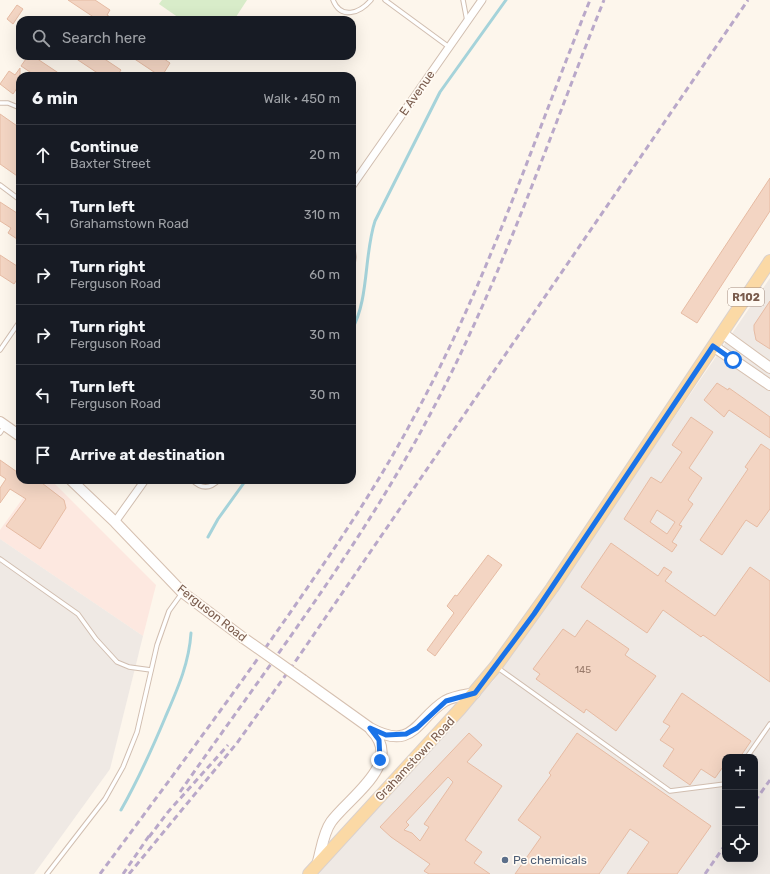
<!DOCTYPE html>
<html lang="en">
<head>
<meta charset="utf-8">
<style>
	:root { --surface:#171b24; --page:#242831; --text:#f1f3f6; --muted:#9ea1a6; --line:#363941 }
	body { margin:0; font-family:Rubik,sans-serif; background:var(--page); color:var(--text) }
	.controls { position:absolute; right:12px; bottom:12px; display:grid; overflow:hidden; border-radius:8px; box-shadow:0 4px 16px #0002 }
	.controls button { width:36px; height:36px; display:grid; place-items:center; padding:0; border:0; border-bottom:1px solid var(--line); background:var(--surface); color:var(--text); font:20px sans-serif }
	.stop { position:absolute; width:12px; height:12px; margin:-9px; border:3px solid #1a73e8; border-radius:50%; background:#fff }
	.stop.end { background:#1a73e8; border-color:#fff; box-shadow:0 1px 4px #0008 }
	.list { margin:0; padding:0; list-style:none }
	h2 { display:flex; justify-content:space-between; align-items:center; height:52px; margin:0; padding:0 16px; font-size:17px }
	h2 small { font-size:13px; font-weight:400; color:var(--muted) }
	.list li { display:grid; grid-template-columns:26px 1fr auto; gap:12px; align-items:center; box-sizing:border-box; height:60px; padding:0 16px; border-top:1px solid var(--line) }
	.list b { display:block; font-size:15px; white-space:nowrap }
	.list p { margin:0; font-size:13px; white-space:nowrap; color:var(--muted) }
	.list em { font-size:13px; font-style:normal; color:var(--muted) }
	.icon { flex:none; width:22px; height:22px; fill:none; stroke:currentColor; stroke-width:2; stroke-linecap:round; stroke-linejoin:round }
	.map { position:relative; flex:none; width:770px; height:874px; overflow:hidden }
	.search { position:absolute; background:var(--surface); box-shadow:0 4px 16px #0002; left:16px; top:16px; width:340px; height:44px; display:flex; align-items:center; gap:10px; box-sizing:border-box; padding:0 14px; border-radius:12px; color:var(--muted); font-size:15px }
	.panel { position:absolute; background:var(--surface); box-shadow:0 4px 16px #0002; left:16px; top:72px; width:340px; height:412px; border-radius:12px }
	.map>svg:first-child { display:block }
	.commercial { fill:#fde8e0 }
	.industrial { fill:#efe9e4; fill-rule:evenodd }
	.green { fill:#d8ecc9 }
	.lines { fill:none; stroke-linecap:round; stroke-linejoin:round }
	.stream { stroke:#a5d3da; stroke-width:3 }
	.building { fill:#f3d5c3; stroke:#e6bba3; fill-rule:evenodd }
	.lane-casing { stroke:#d1beb0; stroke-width:5.5 }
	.street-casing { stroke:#d1beb0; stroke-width:9 }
	.secondary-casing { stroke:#d6c0b0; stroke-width:12 }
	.primary-casing { stroke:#dad1cd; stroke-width:14 }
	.lane { stroke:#fff; stroke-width:3.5 }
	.street { stroke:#fff; stroke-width:7 }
	.secondary { stroke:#fff; stroke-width:10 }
	.primary { stroke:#fbd9a5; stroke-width:12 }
	.rail { stroke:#b9a8c9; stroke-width:3; stroke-dasharray:6 4; stroke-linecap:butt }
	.secondary-bridge-casing { stroke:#d6c0b0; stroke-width:12; stroke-linecap:butt }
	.secondary-bridge { stroke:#fff; stroke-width:10 }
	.route { stroke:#1a73e8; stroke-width:5 }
	.service-dot { fill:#5c6f8a; stroke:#fffaf3; stroke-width:1.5 }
	.labels { text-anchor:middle; stroke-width:3.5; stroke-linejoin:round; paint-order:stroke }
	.number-label { font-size:10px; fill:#987a6a }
	.shield { fill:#fffaf3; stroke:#a28b7f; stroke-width:1 }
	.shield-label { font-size:11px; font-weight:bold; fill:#7a5c4d }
	.street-label { font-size:12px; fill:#7a5c4d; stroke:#fffaf3 }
	.service-label { font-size:12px; fill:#4e5e75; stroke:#fffaf3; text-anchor:start }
</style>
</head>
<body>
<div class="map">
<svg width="770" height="874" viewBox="0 0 770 874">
	<rect width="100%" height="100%" fill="#fdf6ec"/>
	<!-- commercial -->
	<polygon class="commercial" points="36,480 51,480 156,585 143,636 0,539 0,530"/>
	<!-- industrial -->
	<g class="industrial">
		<path d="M770 278V874H316L494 680ZM725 757H755V859H725Z"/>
		<polygon points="0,539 143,636 110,769 34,874 0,874"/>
	</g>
	<!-- green -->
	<polygon class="green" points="162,0 247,0 234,20 182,20 159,4"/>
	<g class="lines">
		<!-- stream -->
		<g class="stream">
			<path d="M352 329C369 300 364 254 375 221L440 92 506 0"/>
			<polyline points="208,537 218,519 246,480"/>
			<path d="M121 810C138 780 152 749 165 718 177 690 189 664 191 633"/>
		</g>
	</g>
	<!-- building -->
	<g class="building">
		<polygon points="68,0 95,0 110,10 107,15 115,20 98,20"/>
		<polygon points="17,5 23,9 13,24 7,19"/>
		<polygon points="28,56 33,56 63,76 36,76 21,66"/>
		<polygon points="72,56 100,56 121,70 117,76 102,76"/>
		<polygon points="130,56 160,56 170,63 162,76 160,76"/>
		<polygon points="20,68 20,84 13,94 0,84 9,71 15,75"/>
		<polygon points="0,114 20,128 20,178 0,164"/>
		<polygon points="770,178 770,211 697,323 681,313"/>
		<polygon points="0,202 20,215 20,241 8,233 11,228 0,221"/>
		<polygon points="0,255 20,268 20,275 14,284 0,275"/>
		<polygon points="770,301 770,349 756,340 754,330 754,325"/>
		<polygon points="717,383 728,390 729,388 770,417 770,438 729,410 724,417 704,400"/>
		<path d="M691 417 713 432 689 468 702 478 688 500 693 504 679 525 682 526 672 542 677 545 672 552 624 519 651 477 661 483 682 452 672 445ZM657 510 675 522 667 534 650 522Z"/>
		<polygon points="761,444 770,450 770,509 757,527 746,520 722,555 700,540 748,469 745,467"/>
		<polygon points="0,460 20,474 20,480 38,480 64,500 66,508 40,549 6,526 26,499 10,489 0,503 0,488 6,479 0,475"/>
		<polygon points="611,543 658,576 664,567 672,572 665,581 715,616 750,567 770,581 770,682 703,635 701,637 663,610 647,633 581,587"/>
		<polygon points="488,555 502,565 435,656 427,650 454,613 447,606 455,595 457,596"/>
		<polygon points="587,620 629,649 625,655 656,676 616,731 586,709 584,713 536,679 540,674 533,669 563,629 575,637"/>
		<polygon points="682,693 751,741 740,757 725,757 725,764 715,778 701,769 690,785 663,766 674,749 660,740 670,726 663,722"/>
		<path d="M469 733 482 745 467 762 502 786 465 840 482 852 474 863 490 874H429L424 871 430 864 391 837 380 827ZM448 777 453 782 424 824 429 827 420 841 412 833 404 830 409 825 406 822Z"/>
		<polygon points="577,733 711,826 677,874 627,874 649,842 630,829 599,874 515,874 541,837 518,820 551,775 549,773"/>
	</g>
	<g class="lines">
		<defs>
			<g id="lane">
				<path d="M333 0C341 20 360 13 371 0"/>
				<polyline points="385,0 449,47"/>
				<polyline points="463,0 467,21"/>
				<polyline points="0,103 8,103 20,108"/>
				<polyline points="0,185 20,200"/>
				<polyline points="352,241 354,257 352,271"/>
				<polyline points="0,350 20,321"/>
				<polyline points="0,433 4,427"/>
				<path d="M192 480C201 489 210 489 219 480"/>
				<polyline points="0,559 78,614 96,639 117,662 129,667 151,670"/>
				<polyline points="498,668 670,791 725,784"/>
				<polyline points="747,757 770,724"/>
				<polyline points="47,874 105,799 123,767 137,732 157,645 169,611 182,593"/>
			</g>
			<g id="street">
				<polyline points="352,186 482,0"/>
				<polyline points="115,522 145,480"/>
			</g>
			<g id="secondary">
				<polyline points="722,333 770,368"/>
				<polyline points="713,346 770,385"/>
				<polyline points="0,422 20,436"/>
				<polyline points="71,480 115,522 182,592 242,637"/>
				<path d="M303 680 370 728C414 752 416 719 445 701 454 696 465 695 475 693"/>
				<path d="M317 865C321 852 323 833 331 822 348 798 405 763 371 730"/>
			</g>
			<polyline id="primary" points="309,874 460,709 496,666 552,588 770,261"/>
		</defs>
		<!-- lane casing -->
		<use href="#lane" class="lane-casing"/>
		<!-- street casing -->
		<use href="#street" class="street-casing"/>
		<!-- secondary casing -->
		<use href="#secondary" class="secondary-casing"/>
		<!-- primary casing -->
		<use href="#primary" class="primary-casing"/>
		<!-- lane -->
		<use href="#lane" class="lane"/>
		<!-- street -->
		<use href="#street" class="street"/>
		<!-- secondary -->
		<use href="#secondary" class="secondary"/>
		<!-- primary -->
		<use href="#primary" class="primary"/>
		<!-- rail -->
		<g class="rail">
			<path d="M180 792C265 670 356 553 426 422 499 287 547 142 604 0"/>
			<polyline points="755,801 770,780"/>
			<polyline points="149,837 168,812 228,745"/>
			<path d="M100 874C162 790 225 706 285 620 331 554 377 487 415 415 487 283 534 139 590 0"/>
			<polyline points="123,874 151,833"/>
			<polyline points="129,874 237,743 295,662 748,0"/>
			<polyline points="705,874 725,845"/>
		</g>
		<defs>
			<polyline id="secondary-bridge" points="242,637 303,680"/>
		</defs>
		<!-- secondary-bridge casing -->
		<use href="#secondary-bridge" class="secondary-bridge-casing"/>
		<!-- secondary-bridge -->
		<use href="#secondary-bridge" class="secondary-bridge"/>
	</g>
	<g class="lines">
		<!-- route -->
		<polyline class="route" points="380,760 379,740 370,728 386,735 406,734 417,728 446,701 475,693 534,614 713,346 733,360"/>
	</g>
	<!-- markers -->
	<circle class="service-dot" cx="505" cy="860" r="4"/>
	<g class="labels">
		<!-- number labels -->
		<g class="number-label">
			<text x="583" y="673">145</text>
		</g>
		<!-- shield labels -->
		<rect class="shield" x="728" y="288" width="36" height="18" rx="3"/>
		<g class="shield-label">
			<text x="746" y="301">R102</text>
		</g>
		<!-- street labels -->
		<g class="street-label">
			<text transform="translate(417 93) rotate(-55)" y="4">E Avenue</text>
			<text transform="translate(212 613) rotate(38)" y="4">Ferguson Road</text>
			<text transform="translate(415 759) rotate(-47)" y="4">Grahamstown Road</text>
		</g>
		<!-- service labels -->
		<g class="service-label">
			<text x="513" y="864">Pe chemicals</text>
		</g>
	</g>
</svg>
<div class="controls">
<button>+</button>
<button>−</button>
<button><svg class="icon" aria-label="locate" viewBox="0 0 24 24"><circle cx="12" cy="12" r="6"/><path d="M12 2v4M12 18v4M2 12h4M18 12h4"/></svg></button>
</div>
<div class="stop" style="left:733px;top:360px"></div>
<div class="stop end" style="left:380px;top:760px"></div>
<div class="search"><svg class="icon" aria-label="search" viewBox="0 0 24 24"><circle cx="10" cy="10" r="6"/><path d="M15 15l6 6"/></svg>Search here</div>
<section class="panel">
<h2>6 min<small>Walk · 450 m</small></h2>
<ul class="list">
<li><svg class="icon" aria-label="ahead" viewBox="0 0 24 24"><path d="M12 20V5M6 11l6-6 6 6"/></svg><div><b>Continue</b><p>Baxter Street</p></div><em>20 m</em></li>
<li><svg class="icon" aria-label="left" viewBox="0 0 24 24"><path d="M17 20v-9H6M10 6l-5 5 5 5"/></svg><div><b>Turn left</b><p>Grahamstown Road</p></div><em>310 m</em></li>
<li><svg class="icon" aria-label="right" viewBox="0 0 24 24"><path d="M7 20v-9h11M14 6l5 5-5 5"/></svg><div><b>Turn right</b><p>Ferguson Road</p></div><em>60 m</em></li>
<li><svg class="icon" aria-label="right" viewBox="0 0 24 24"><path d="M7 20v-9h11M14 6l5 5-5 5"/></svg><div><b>Turn right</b><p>Ferguson Road</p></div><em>30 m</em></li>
<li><svg class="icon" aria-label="left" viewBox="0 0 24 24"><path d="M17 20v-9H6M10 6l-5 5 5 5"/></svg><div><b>Turn left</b><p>Ferguson Road</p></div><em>30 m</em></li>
<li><svg class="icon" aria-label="arrive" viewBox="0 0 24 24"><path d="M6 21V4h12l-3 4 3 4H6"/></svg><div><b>Arrive at destination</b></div></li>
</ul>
</section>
</div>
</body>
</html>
